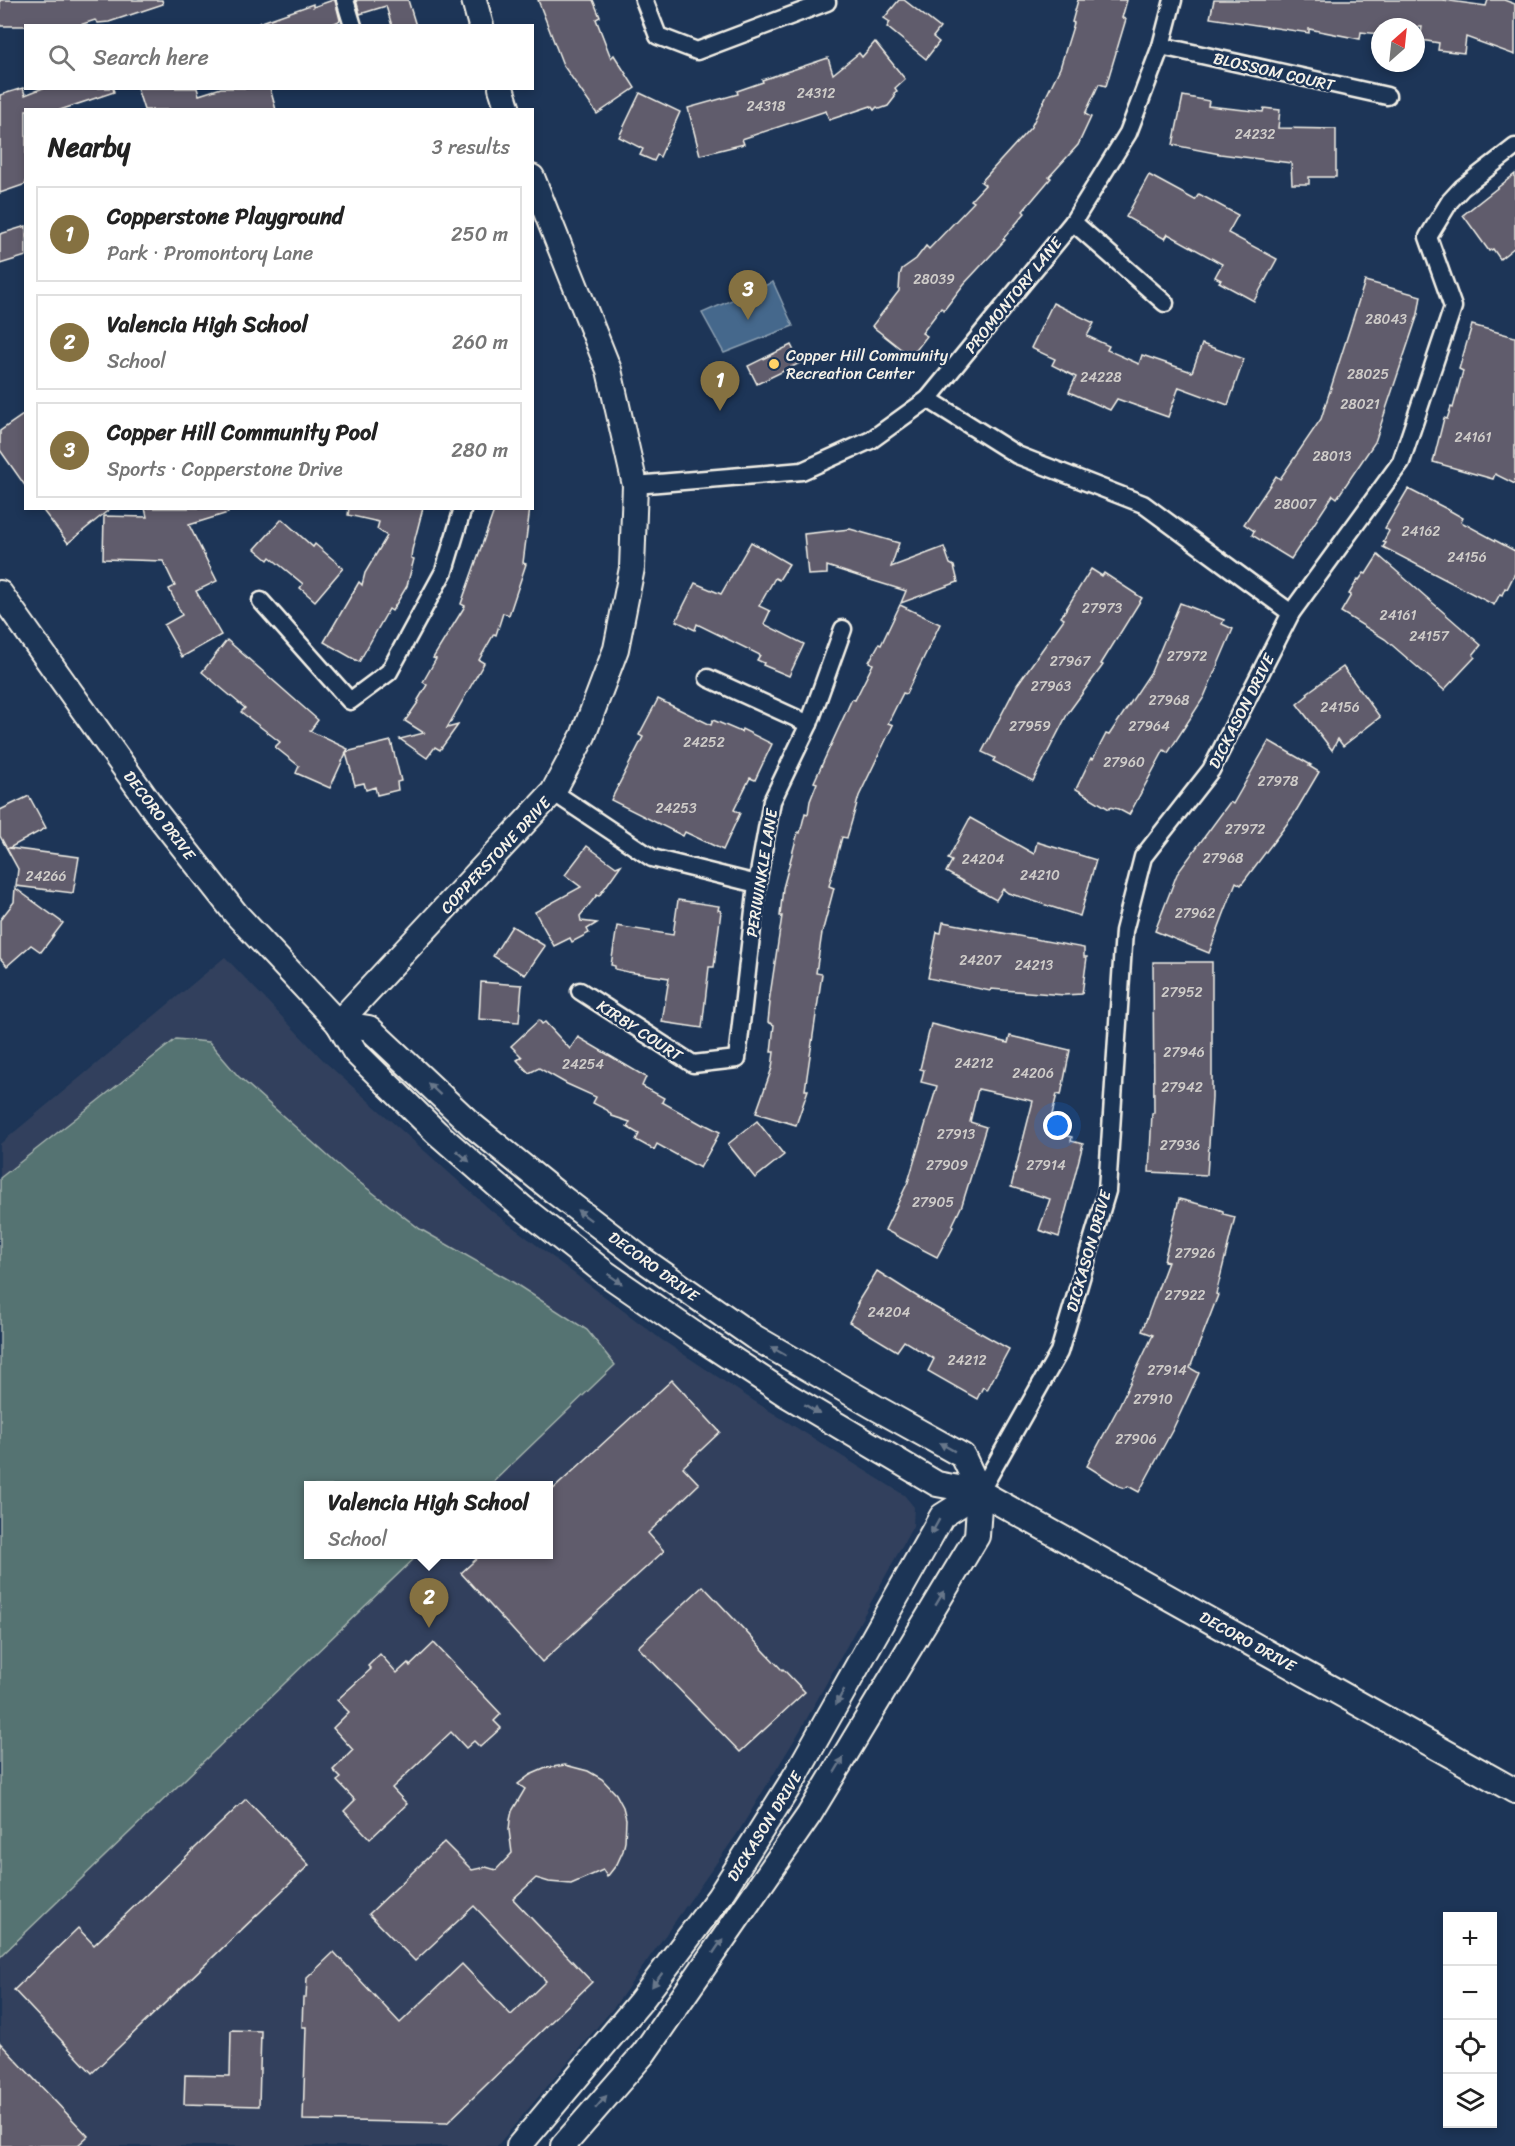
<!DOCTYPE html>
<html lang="en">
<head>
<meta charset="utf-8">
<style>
	:root { --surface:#fff; --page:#f2f2f2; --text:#222; --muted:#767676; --line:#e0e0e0; --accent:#857141 }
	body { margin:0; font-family:Sriracha,sans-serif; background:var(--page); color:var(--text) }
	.controls { position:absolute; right:18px; bottom:18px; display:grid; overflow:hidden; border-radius:0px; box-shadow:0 3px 9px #0003 }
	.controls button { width:54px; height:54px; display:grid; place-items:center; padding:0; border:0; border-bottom:2px solid var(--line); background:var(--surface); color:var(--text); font:30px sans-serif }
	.compass { position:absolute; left:1371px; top:18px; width:54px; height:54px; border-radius:50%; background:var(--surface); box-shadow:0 3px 9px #0003; rotate:27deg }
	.you { position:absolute; left:1058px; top:1126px; width:21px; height:21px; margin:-15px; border:4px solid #fff; border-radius:50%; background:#1a73e8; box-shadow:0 0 0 9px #1a73e833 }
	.badge { display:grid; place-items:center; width:39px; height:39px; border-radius:50%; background:var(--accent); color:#fff; font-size:20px; font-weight:700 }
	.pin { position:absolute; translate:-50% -50px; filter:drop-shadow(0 2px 3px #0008) }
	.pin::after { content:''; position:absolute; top:32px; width:21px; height:18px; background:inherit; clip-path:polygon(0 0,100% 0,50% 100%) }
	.popup { position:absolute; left:304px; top:1481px; width:249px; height:78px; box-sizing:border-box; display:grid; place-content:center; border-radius:0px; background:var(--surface); filter:drop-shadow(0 2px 4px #0005); font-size:20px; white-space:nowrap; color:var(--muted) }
	.popup b { font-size:22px; color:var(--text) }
	.popup::after { content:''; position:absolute; left:50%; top:100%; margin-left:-12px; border:12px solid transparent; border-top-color:var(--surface) }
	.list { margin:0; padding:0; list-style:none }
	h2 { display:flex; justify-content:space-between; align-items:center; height:78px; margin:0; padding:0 24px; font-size:26px }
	h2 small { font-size:20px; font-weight:400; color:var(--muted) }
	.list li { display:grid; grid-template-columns:39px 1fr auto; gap:18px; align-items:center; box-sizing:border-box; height:96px; margin:0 12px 12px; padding:0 12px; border:2px solid var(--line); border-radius:0px }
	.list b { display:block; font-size:22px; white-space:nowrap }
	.list p { margin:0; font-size:20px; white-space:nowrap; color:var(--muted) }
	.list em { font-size:20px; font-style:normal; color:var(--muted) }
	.icon { flex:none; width:33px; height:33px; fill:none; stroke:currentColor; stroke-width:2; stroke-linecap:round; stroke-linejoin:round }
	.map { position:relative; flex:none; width:1515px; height:2146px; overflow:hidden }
	.search { position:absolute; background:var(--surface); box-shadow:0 3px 9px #0003; left:24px; top:24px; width:510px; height:66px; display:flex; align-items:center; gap:15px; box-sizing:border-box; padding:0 21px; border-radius:0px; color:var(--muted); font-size:22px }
	.panel { position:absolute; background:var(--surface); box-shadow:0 3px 9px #0003; left:24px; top:108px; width:510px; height:402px; border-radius:0px }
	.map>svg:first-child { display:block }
	.built { fill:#31415d; fill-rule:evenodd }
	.green { fill:#547372; stroke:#a4b2ad; stroke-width:1.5 }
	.water { fill:#45688c; stroke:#8b9fb1; stroke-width:1.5 }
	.building { fill:#605c6c; stroke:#f4f1e8; stroke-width:1.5 }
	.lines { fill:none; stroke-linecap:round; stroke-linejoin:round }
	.street-casing { stroke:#f4f1e8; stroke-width:21 }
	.secondary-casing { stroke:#f4f1e8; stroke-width:28 }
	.street { stroke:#1d3557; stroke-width:16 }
	.secondary { stroke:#1d3557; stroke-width:24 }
	.oneway { fill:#68778a }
	.poi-dot { fill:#ffd166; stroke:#1d3557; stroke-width:2 }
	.labels { text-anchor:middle; stroke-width:5; stroke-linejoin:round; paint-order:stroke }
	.number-label { font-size:14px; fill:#cfccc9 }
	.street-label { font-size:16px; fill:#f4f1e8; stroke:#1d3557 }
	.poi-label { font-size:16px; fill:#f4f1e8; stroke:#1d3557; text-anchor:start }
</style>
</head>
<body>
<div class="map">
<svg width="1515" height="2146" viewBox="0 0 1515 2146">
	<rect width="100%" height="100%" fill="#1d3557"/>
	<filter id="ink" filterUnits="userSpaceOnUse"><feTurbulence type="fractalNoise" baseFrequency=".0167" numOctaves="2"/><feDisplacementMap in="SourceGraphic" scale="12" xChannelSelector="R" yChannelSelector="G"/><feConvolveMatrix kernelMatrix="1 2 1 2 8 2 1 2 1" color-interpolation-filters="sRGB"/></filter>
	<g filter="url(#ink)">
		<!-- built -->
		<path class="built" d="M225 957 325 1062 493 1212 662 1340 754 1401 904 1495 914 1507 913 1526 801 1729 737 1834 615 2006 497 2146H0V1144ZM309 1486H549V1554H309Z"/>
		<!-- green -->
		<polygon class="green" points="176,1039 209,1042 238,1076 346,1172 420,1229 511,1281 587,1330 615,1365 490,1485 309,1486 309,1554 418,1555 0,1957 0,1178"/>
		<!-- water -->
		<polygon class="water" points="773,282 793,326 724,353 702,313"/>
		<!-- building -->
		<g class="building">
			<polygon points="0,0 162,0 163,4 109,22 98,23 95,20 77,26 0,26"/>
			<polygon points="333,0 335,0 340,20 337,22 328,26 260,26 259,23 313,4 313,7"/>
			<polygon points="356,0 408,0 416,26 392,26 386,6 360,14"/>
			<polygon points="538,0 593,0 600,17 596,19 611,58 614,55 635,88 597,114 563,65"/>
			<polygon points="899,0 904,0 940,28 933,37 939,42 926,59 887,27 890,22 884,18"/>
			<polygon points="1078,0 1127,0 1122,18 1126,19 1106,86 1099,84 1085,114 1091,117 1078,145 1049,177 1051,178 1023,211 1025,213 1003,239 1005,240 964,284 944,310 941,308 922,333 927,336 911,357 872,326 899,291 900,275 902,269 916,259 926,246 929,249 974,202 971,200 985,185 981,182 1031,127 1060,68 1074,23 1072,22"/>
			<polygon points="1214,0 1443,0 1486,6 1488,0 1504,0 1515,4 1515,55 1466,37 1464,53 1438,50 1439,43 1420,40 1422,27 1380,27 1380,34 1361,32 1360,39 1309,29 1309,33 1210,18"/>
			<polygon points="875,42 905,79 895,88 897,91 894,93 895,97 888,106 880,109 877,107 874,110 871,106 829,120 826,111 742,139 744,144 700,155 688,108 738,94 737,91 763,82 762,80 828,58 833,74 859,53 862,57"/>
			<polygon points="23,88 25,95 43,88 113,88 114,92 60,110 26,110 26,184 0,193 0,95"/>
			<polygon points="137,88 197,88 199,95 221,88 270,88 276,110 144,110"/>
			<polygon points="640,93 680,112 660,157 657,155 654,161 640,155 643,149 619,137"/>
			<polygon points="1183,96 1209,101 1208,106 1263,112 1264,108 1280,110 1278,128 1336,129 1336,177 1309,177 1309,184 1292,184 1291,163 1220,154 1173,145"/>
			<polygon points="1515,174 1515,247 1500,259 1493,249 1489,251 1463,215"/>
			<polygon points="1149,175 1195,200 1199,194 1238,215 1228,233 1277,259 1254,301 1219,282 1221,280 1215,277 1222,264 1168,234 1165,239 1126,217"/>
			<polygon points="26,226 26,256 0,264 0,234"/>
			<polygon points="1365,281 1421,296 1418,314 1375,442 1337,498 1333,495 1291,559 1252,535 1254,531 1244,524 1276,476 1280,479 1321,419"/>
			<polygon points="1053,303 1094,323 1087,336 1109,346 1107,350 1139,364 1142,355 1192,372 1202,344 1244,359 1228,405 1179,387 1168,417 1117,399 1110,410 1069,392 1076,377 1052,365 1055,359 1031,348"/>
			<polygon points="1472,325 1515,337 1515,484 1495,474 1493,479 1433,462 1444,418 1447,419 1451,407 1453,408 1463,371 1459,369"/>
			<polygon points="791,345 800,363 757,384 748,366"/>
			<polygon points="26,413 26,487 0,450 0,431"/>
			<polygon points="1408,489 1447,509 1463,518 1461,522 1515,551 1515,573 1507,589 1505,588 1502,595 1500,594 1494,605 1383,547 1386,543 1383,542 1389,531 1385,528"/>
			<polygon points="41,508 111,508 68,543"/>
			<polygon points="145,508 228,508 228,513 189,525 217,581 196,591 221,635 182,657 164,625 182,615 169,589 175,586 163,561 103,559 104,516 147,517"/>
			<polygon points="349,508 423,508 412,550 411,558 414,559 407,586 392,611 389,609 359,662 324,642 359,582 362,585 365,573 387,536 377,529 379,522 348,515"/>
			<polygon points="495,508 530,508 523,563 526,564 509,615 503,613 496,635 494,634 479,660 484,663 447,728 458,725 440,750 435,747 427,758 400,739 424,733 405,721 419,701 418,700 427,685 423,682 436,659 433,658 465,606 461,604"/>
			<polygon points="282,519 313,547 315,544 343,568 315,601 300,588 303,584 270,557 268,560 255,549"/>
			<polygon points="850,529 899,543 891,567 944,547 950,564 954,566 958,582 901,603 906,591 864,578 827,566 827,574 808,575 804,534"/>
			<polygon points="751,542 789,564 779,580 775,578 759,606 770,611 764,624 804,644 789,676 763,665 764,663 757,660 760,655 697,624 695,630 676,621 695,583 721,594"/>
			<polygon points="1378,555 1481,645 1473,655 1475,657 1444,690 1385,639 1341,612 1351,595 1349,594 1358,579 1359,580 1364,573 1366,574"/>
			<polygon points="1091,569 1102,576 1104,573 1142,598 1101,664 1103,665 1068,713 1033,781 993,761 995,758 982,752 1017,685 1064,619 1061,617"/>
			<polygon points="1180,603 1224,620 1222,624 1233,629 1204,697 1168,753 1164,750 1129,815 1118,809 1110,807 1109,809 1076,789 1091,758 1093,759 1106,734 1109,735 1151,672"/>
			<polygon points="900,605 940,624 906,694 903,693 888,723 893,725 859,796 847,838 842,837 829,886 834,888 822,933 816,973 822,974 805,1090 808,1090 796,1125 756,1113 772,1068 774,1052 771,1052 774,1025 768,1022 770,1003 769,1002 782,916 780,916 783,888 798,832 800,833 805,813 808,814 810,801 817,783 814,782 852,699 855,700 873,664 869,662 879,644 881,645"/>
			<polygon points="227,640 318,720 310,731 348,749 346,752 391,741 401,781 397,782 398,790 377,795 375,787 366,790 364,783 355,785 346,753 330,788 296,773 299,766 275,747 280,742 241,712 245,708 202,672"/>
			<polygon points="1343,667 1380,717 1343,746 1338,739 1332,750 1297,704 1308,695 1307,693"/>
			<polygon points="658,699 711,725 713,720 741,732 742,729 772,744 755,780 750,778 734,810 740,813 723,850 685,832 683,836 611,800 643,737 639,735"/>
			<polygon points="1269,741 1311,765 1309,766 1319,772 1293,816 1241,885 1236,882 1209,953 1155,931 1177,874 1230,802 1233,804"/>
			<polygon points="29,796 46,828 9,848 79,857 73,893 16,886 18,869 0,836 0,810"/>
			<polygon points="970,818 1034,854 1037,842 1096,860 1080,916 1008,893 1003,889 996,900 946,872 952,861 948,859"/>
			<polygon points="587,846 616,867 621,865 599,896 597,895 580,916 581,921 597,923 587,929 589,933 572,942 570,938 554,946 535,912 581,887 565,875"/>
			<polygon points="15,888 63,923 41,952 31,945 7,966 0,958 0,920 14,902"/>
			<polygon points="678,900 719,906 718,910 721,911 714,967 709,967 702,1028 662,1022 669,978 628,972 615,969 615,966 611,965 617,926 673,935"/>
			<polygon points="943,922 1084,948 1084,957 1087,957 1082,994 1064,995 991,989 990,991 928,978 937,932 941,933"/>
			<polygon points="512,926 545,946 525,975 493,956"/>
			<polygon points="1153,962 1212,962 1212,1098 1207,1175 1149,1172 1152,1113 1154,1113"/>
			<polygon points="481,982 522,985 519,1022 479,1019"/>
			<polygon points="539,1020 542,1024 545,1022 570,1049 578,1037 646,1077 642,1086 664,1098 662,1102 703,1125 704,1124 720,1132 700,1168 657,1144 654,1150 636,1140 639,1134 627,1127 630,1122 612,1116 607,1110 593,1103 596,1097 567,1084 539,1068 529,1073 517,1060 522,1057 511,1046"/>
			<polygon points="931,1024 1008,1043 1010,1036 1070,1050 1061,1095 1057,1094 1048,1131 1072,1137 1071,1141 1083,1144 1059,1237 1039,1230 1050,1199 1011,1187 1033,1101 978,1089 970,1122 986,1127 962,1205 952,1226 953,1227 937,1257 885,1230 908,1182 937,1086 921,1082 924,1070 920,1069"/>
			<polygon points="757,1121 784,1155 755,1178 728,1144"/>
			<polygon points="1179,1199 1215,1208 1223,1211 1223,1214 1235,1217 1216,1294 1218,1295 1190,1368 1199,1373 1173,1429 1139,1492 1128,1486 1125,1488 1119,1486 1087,1466 1117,1410 1153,1335 1142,1331 1168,1262 1164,1261"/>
			<polygon points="877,1271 929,1304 1009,1349 987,1390 983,1387 977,1399 928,1371 934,1359 904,1341 897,1351 849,1322 855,1311 858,1303 857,1303"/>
			<polygon points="672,1380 720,1432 683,1467 699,1484 648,1533 664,1551 542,1662 461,1573 482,1554 549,1554 549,1493"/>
			<polygon points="703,1586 782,1670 783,1669 805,1692 740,1752 638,1647"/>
			<polygon points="434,1643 501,1714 494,1721 501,1728 480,1747 474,1741 466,1748 451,1732 392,1788 407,1804 370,1839 344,1811 355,1800 337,1781 341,1778 333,1770 353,1750 333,1728 349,1712 337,1700 371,1669 368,1666 380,1654 397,1673 408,1663 410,1666"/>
			<polygon points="565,1765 588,1771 602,1779 616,1794 623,1807 626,1819 625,1842 623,1851 617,1864 607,1877 603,1870 571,1884 549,1882 536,1878 513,1899 592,1982 447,2123 303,2120 306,2027 302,2027 303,1998 306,1998 307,1978 334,1952 400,2023 462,1964 511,2015 546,1981 474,1906 415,1961 369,1914 444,1842 472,1870 486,1867 496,1870 512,1853 509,1830 510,1820 512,1811 525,1789 518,1784 530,1775 546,1768"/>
			<polygon points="246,1799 309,1865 92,2073 14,1990 78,1928 94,1945"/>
			<polygon points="231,2030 261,2031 259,2106 184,2104 185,2075 230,2076"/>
			<polygon points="0,2043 88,2136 77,2146 0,2146"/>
		</g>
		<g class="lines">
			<defs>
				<g id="street">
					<polyline points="345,0 353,26"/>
					<polyline points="644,0 658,36 697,51 827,2"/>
					<polyline points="1161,46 1387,96"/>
					<polyline points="1073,222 1165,303"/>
					<polyline points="928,399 1017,455 1143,504 1291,613"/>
					<polyline points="635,485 802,471 871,440 928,399 1073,222 1128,133 1161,46 1173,0"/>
					<polyline points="261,601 350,701 389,672 444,571 463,508"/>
					<polyline points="708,678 809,724"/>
					<polyline points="553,792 652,858 757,884"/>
					<polyline points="580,991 693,1064 737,1059 757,884 772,801 809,724 843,629"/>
					<polyline points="980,1492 1059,1352 1107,1191 1124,931 1143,857 1211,770 1291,613 1401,462 1453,307 1428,237 1450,201 1462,188 1515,147"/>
				</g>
				<g id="secondary">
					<polyline points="474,0 481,26"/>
					<polyline points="501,88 508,110"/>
					<polyline points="0,593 158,815 236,914 338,1023 355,1052 436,1132 523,1208 604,1272 697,1336 787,1395 937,1484 980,1492 1515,1791"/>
					<polyline points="338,1023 369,1028 472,1125 556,1193 642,1259 754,1337 873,1406 963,1456 980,1492 977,1536 809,1815 644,2053 563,2146"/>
					<polyline points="338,1023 553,792 583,736 616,649 632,568 635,485 609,370 532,177"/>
					<polyline points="519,2146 640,2002 719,1897 796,1775 942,1516 980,1492"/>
				</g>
			</defs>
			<!-- street casing -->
			<use href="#street" class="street-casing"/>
			<!-- secondary casing -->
			<use href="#secondary" class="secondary-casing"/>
			<!-- street -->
			<use href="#street" class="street"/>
			<!-- secondary -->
			<use href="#secondary" class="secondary"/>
		</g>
		<!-- one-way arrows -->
		<defs><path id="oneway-solid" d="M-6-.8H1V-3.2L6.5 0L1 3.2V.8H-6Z" transform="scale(1.5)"/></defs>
		<g class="oneway">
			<use href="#oneway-solid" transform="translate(434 1089) rotate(-137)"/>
			<use href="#oneway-solid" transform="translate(463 1156) rotate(41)"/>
			<use href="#oneway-solid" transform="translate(584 1215) rotate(-143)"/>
			<use href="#oneway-solid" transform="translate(615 1279) rotate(35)"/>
			<use href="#oneway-solid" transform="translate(778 1351) rotate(-150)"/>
			<use href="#oneway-solid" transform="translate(812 1409) rotate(31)"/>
			<use href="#oneway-solid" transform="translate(947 1447) rotate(-151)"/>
			<use href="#oneway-solid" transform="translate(935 1527) rotate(119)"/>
			<use href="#oneway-solid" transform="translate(940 1598) rotate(-59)"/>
			<use href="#oneway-solid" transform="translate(840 1697) rotate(119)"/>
			<use href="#oneway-solid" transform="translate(839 1765) rotate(-59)"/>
			<use href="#oneway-solid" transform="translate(718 1946) rotate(-56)"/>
			<use href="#oneway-solid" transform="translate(657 1980) rotate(127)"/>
			<use href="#oneway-solid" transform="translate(601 2102) rotate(-49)"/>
		</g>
	</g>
	<!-- markers -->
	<circle class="poi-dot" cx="774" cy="364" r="6"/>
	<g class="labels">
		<!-- number labels -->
		<g class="number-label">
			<text x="816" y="98">24312</text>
			<text x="766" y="111">24318</text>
			<text x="1255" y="139">24232</text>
			<text x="934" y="284">28039</text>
			<text x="1386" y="324">28043</text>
			<text x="1368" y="379">28025</text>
			<text x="1101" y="382">24228</text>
			<text x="1360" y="409">28021</text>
			<text x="1473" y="442">24161</text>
			<text x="1332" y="461">28013</text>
			<text x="1295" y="509">28007</text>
			<text x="1421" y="536">24162</text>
			<text x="1467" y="562">24156</text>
			<text x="1102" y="613">27973</text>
			<text x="1398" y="620">24161</text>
			<text x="1429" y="641">24157</text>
			<text x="1187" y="661">27972</text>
			<text x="1070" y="666">27967</text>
			<text x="1051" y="691">27963</text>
			<text x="1169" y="705">27968</text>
			<text x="1340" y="712">24156</text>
			<text x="1030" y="731">27959</text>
			<text x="1149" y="731">27964</text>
			<text x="704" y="747">24252</text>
			<text x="1124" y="767">27960</text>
			<text x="1278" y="786">27978</text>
			<text x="676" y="813">24253</text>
			<text x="1245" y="834">27972</text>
			<text x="1223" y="863">27968</text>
			<text x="983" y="864">24204</text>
			<text x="1040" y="880">24210</text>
			<text x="46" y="881">24266</text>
			<text x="1195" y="918">27962</text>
			<text x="980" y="965">24207</text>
			<text x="1034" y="970">24213</text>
			<text x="1182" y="997">27952</text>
			<text x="1184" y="1057">27946</text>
			<text x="974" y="1068">24212</text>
			<text x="583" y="1069">24254</text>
			<text x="1033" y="1078">24206</text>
			<text x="1182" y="1092">27942</text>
			<text x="956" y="1139">27913</text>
			<text x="1180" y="1150">27936</text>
			<text x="947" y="1170">27909</text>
			<text x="1046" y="1170">27914</text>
			<text x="933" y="1207">27905</text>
			<text x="1195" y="1258">27926</text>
			<text x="1185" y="1300">27922</text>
			<text x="889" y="1317">24204</text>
			<text x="967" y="1365">24212</text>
			<text x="1167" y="1375">27914</text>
			<text x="1153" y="1404">27910</text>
			<text x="1136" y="1444">27906</text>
		</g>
		<!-- street labels -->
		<g class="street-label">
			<text transform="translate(1274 71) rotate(13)" y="6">BLOSSOM COURT</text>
			<text transform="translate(1013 295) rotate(-51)" y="6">PROMONTORY LANE</text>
			<text transform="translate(1241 711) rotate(-63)" y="6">DICKASON DRIVE</text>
			<text transform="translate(160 815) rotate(53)" y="6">DECORO DRIVE</text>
			<text transform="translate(495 855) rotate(-47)" y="6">COPPERSTONE DRIVE</text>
			<text transform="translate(761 873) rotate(-81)" y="6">PERIWINKLE LANE</text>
			<text transform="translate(640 1030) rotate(33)" y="6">KIRBY COURT</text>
			<text transform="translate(1088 1251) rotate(-74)" y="6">DICKASON DRIVE</text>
			<text transform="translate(654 1266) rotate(36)" y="6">DECORO DRIVE</text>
			<text transform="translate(1248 1641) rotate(29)" y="6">DECORO DRIVE</text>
			<text transform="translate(764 1826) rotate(-58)" y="6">DICKASON DRIVE</text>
		</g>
		<!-- poi labels -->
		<g class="poi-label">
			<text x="786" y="361">Copper Hill Community<tspan x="786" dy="18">Recreation Center</tspan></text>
		</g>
	</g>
</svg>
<div class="controls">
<button>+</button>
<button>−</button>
<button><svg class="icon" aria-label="locate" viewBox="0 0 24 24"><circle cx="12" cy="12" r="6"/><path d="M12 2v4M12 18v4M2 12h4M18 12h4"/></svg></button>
<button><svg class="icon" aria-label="layers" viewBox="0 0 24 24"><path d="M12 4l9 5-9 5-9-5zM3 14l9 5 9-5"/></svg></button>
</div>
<svg class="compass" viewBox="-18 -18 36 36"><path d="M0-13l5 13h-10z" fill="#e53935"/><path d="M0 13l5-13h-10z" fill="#767676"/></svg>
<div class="you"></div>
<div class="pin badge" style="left:720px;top:411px">1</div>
<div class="pin badge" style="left:429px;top:1628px">2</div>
<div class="popup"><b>Valencia High School</b>School</div>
<div class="pin badge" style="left:748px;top:320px">3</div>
<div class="search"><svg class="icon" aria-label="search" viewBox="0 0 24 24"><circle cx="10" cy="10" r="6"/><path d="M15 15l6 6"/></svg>Search here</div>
<section class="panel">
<h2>Nearby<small>3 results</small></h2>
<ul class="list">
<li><span class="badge">1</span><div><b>Copperstone Playground</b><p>Park · Promontory Lane</p></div><em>250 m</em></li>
<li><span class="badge">2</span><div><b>Valencia High School</b><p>School</p></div><em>260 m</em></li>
<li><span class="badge">3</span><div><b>Copper Hill Community Pool</b><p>Sports · Copperstone Drive</p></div><em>280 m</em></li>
</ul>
</section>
</div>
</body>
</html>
